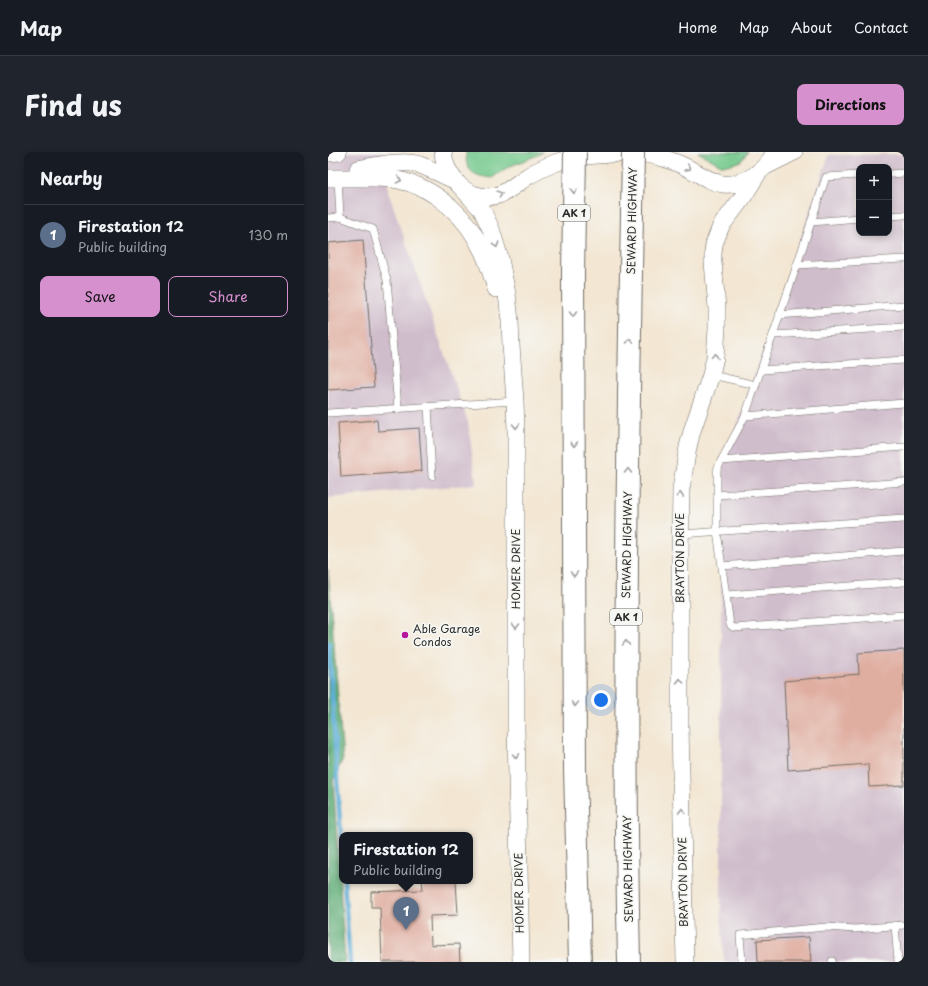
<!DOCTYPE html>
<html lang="en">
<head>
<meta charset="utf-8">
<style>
	:root { --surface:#171b24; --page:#20242c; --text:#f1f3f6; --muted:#9ea1a6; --line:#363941; --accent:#d690ce }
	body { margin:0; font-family:"Playpen Sans",sans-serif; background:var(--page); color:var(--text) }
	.controls { position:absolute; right:12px; top:12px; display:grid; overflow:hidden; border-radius:8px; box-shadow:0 2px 6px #0003 }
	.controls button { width:36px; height:36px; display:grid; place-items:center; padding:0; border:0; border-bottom:1px solid var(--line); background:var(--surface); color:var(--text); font:20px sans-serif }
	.you { position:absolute; left:273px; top:548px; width:14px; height:14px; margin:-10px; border:3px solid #fff; border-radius:50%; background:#1a73e8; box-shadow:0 0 0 6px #1a73e833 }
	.badge { display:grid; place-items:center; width:26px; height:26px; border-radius:50%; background:var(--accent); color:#fff; font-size:13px; font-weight:700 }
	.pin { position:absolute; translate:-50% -33px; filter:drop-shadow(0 1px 2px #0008) }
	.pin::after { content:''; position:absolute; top:21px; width:14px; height:12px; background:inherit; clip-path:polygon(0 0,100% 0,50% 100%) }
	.popup { position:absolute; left:11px; top:680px; width:134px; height:52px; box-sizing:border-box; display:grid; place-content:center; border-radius:8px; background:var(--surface); filter:drop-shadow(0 1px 3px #0005); font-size:13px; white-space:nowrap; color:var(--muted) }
	.popup b { font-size:15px; color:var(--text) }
	.popup::after { content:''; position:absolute; left:50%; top:100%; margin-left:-8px; border:8px solid transparent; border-top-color:var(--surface) }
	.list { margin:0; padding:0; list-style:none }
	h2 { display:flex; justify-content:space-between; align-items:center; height:52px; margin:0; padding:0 16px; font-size:17px }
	h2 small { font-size:13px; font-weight:400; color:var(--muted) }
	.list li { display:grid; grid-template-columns:26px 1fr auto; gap:12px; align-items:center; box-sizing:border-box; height:60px; padding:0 16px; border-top:1px solid var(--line) }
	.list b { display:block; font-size:15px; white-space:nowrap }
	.list p { margin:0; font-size:13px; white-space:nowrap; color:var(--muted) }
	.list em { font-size:13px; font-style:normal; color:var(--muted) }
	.actions { display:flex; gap:8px; padding:12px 16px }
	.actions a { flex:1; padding:9px 0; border:1px solid var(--accent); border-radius:8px; text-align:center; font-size:14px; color:var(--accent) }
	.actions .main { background:var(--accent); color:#111 }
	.map { position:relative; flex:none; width:576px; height:810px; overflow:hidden; border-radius:8px }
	header { display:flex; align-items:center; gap:24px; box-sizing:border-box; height:56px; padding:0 20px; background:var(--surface); border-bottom:1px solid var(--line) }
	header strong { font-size:19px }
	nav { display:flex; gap:22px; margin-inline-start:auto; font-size:14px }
	.intro { display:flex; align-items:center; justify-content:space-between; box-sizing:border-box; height:96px; padding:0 24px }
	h1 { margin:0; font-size:28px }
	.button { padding:10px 18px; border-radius:8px; background:var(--accent); color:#111; font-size:14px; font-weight:700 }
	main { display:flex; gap:24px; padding:0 24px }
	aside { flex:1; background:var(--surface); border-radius:8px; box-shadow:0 2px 6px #0003 }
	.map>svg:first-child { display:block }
	.industrial { fill:#d0bdcc; fill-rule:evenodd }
	.green { fill:#75c98d; stroke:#507a5c }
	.forest { fill:#60ad78; stroke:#466c52 }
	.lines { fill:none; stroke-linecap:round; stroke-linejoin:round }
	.stream { stroke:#5faed9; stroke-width:4.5 }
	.building { fill:#e0aea1 }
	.service-casing { stroke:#716c65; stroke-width:8 }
	.tertiary-casing { stroke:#716c65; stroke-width:18 }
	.motorway-casing { stroke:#716c65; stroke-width:24 }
	.service { stroke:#fff; stroke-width:7 }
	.tertiary { stroke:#fff; stroke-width:17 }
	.motorway { stroke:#fff; stroke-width:22 }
	.motorway-bridge-casing { stroke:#716c65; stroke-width:24; stroke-linecap:butt }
	.motorway-bridge { stroke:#fff; stroke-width:22 }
	.oneway { stroke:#a0a0a0 }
	.poi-dot { fill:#b5179e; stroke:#f6f6f2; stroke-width:1.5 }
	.labels { text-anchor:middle; stroke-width:3.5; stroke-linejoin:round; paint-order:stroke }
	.shield { fill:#f6f6f2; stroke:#686867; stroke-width:1 }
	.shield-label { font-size:10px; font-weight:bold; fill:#2b2b2b }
	.street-label { font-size:11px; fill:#2b2b2b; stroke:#f6f6f2 }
	.poi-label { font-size:11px; fill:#2b2b2b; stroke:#f6f6f2; text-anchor:start }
</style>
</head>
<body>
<header>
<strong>Map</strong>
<nav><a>Home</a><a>Map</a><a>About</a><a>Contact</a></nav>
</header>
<div class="intro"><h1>Find us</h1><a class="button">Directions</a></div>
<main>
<aside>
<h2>Nearby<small></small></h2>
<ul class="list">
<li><span class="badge" style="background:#5c6f8a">1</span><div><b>Firestation 12</b><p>Public building</p></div><em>130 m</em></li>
</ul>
<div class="actions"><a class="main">Save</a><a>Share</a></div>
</aside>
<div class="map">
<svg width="576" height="810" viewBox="0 0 576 810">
	<rect width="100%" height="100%" fill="#f6f6f2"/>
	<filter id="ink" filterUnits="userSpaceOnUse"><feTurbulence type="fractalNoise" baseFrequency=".025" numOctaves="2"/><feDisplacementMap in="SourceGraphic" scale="8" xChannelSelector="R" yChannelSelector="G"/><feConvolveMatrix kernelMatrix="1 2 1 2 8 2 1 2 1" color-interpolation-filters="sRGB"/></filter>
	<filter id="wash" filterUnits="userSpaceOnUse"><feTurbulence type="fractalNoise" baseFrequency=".012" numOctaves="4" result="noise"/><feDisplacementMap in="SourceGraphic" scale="16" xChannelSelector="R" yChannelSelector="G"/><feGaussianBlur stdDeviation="0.9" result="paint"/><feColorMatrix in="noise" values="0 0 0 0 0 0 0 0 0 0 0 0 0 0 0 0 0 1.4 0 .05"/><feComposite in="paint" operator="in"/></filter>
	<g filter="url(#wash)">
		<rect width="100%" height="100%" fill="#f3e6d2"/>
		<!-- industrial -->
		<g class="industrial">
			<polygon points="0,0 55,0 61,42 140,270 148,332 0,346"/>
			<path d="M576 2V810H396L393 760V321L501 3ZM531 15H561V81H531Z"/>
		</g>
		<!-- green -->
		<g class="green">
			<path d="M138 0H215L210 3 180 15 164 26C146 24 137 20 138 0Z"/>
			<polygon points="370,0 420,0 413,9 401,13 393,13"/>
		</g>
		<!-- forest -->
		<polygon class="forest" points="0,417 15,607 5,628 17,810 0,810"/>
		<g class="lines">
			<!-- stream -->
			<g class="stream">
				<polyline points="0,491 1,491 9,626 14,699"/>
				<polyline points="16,729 22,810"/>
			</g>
		</g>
		<g id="blocks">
			<!-- building -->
			<g class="building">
				<polygon points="35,88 46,235 0,238 0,91"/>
				<polygon points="49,268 50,279 91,276 94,319 13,325 10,271"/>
				<polygon points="576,498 576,633 541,635 540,612 460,618 456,529 531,522 530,501"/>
				<polygon points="94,729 128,729 130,763 102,764 103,793 131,792 132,810 54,810 52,755 43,755 43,740 95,738"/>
				<polygon points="481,785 483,810 430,810 429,788"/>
			</g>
		</g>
	</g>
	<g filter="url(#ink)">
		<use href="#blocks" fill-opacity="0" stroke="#716c65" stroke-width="1"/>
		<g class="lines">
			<defs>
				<g id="service">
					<polyline points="561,22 576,21"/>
					<polyline points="531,23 498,25 469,113 417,264 393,309 389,318 389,379 402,473 406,476 576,463"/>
					<polyline points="561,64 576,63"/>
					<polyline points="12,65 45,77 59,128 70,256"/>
					<polyline points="0,66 12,65 10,26"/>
					<polyline points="483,70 531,66"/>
					<polyline points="469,113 576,107"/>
					<polyline points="451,163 576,153"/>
					<polyline points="445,183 576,175"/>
					<polyline points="433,218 576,208"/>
					<polyline points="384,223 428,233"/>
					<polyline points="100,254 104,324"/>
					<polyline points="0,261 187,249"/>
					<polyline points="417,264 576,251"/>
					<polyline points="393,309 576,295"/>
					<polyline points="389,343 510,335 576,330"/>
					<polyline points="352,382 576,367"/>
					<polyline points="394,414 576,399"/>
					<polyline points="398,443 576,430"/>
					<polyline points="567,773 570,810"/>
					<polyline points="504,809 504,810"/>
					<polyline points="414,810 412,783 498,775 527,777 576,773"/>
				</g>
				<g id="tertiary">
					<path d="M115 0C116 14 122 24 132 34 136 38 140 40 145 42 169 50 179 39 197 26 206 20 217 15 227 11 248 3 273 3 296 1 314 0 332 4 349 11 379 23 392 45 427 23 435 17 443 10 446 0"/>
					<polyline points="0,1 10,0"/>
					<polyline points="438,14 466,0"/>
					<path d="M30 17C48 14 72 8 89 12 101 16 113 22 124 27"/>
					<path d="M0 26C11 26 22 26 34 26 46 26 58 25 70 28 107 35 140 65 155 100 161 112 164 124 168 137"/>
					<polyline points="135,37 154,58 163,77 172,107 179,142 182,169 183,193 187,249 188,278 188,576 193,810"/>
					<polyline points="357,810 352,573 352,404 353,337 360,295 364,279 383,223 387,205 389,177 389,156 385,110 385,102 386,92 393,74 415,45 430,21"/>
				</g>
				<g id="motorway">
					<polyline points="245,123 247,617 252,810"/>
					<path d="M301 810C296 580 299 350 303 119"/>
				</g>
			</defs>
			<!-- service casing -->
			<use href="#service" class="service-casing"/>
			<!-- tertiary casing -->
			<use href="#tertiary" class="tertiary-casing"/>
			<!-- motorway casing -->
			<use href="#motorway" class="motorway-casing"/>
			<!-- service -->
			<use href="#service" class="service"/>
			<!-- tertiary -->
			<use href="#tertiary" class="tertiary"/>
			<!-- motorway -->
			<use href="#motorway" class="motorway"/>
			<defs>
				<g id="motorway-bridge">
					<polyline points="303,119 305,0"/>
					<polyline points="245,123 247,0"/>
				</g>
			</defs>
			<!-- motorway-bridge casing -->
			<use href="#motorway-bridge" class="motorway-bridge-casing"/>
			<!-- motorway-bridge -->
			<use href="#motorway-bridge" class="motorway-bridge"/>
		</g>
		<!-- one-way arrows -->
		<defs><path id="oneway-chevron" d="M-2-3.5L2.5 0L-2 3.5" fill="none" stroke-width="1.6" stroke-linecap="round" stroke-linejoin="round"/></defs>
		<g class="oneway">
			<use href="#oneway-chevron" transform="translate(360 16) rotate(28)"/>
			<use href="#oneway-chevron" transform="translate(71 28) rotate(12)"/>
			<use href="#oneway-chevron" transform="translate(246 39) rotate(91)"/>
			<use href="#oneway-chevron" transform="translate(172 42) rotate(-19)"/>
			<use href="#oneway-chevron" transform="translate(168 93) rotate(74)"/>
			<use href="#oneway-chevron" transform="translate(245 162) rotate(90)"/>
			<use href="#oneway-chevron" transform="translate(302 189) rotate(-89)"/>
			<use href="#oneway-chevron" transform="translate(387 204) rotate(-81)"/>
			<use href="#oneway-chevron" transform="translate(188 274) rotate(89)"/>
			<use href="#oneway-chevron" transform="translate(246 292) rotate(90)"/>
			<use href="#oneway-chevron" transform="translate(300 319) rotate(-89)"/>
			<use href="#oneway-chevron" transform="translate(352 343) rotate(-87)"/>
			<use href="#oneway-chevron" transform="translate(246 422) rotate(90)"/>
			<use href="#oneway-chevron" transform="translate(188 474) rotate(90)"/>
			<use href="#oneway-chevron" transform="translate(298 491) rotate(-89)"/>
			<use href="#oneway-chevron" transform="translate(352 529) rotate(-90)"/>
			<use href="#oneway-chevron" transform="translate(247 552) rotate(90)"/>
			<use href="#oneway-chevron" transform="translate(188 604) rotate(89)"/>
			<use href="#oneway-chevron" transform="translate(354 659) rotate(-91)"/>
		</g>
	</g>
	<!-- markers -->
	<circle class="poi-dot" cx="77" cy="483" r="4"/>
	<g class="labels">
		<!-- shield labels -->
		<g class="shield">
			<rect x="230" y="53" width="32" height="16" rx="3"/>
			<rect x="282" y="457" width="32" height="16" rx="3"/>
		</g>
		<g class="shield-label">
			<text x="246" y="65">AK 1</text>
			<text x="298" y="469">AK 1</text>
		</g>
		<!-- street labels -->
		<g class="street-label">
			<text transform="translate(304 69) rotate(-89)" y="4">SEWARD HIGHWAY</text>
			<text transform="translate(299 393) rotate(-89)" y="4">SEWARD HIGHWAY</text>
			<text transform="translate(352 406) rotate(-90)" y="4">BRAYTON DRIVE</text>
			<text transform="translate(188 417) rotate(-90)" y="4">HOMER DRIVE</text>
			<text transform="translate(300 717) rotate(-91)" y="4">SEWARD HIGHWAY</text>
			<text transform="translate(355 730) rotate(-91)" y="4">BRAYTON DRIVE</text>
			<text transform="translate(191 741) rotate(-91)" y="4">HOMER DRIVE</text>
		</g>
		<!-- poi labels -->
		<g class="poi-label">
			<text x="85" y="481">Able Garage<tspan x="85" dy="13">Condos</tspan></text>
		</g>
	</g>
</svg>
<div class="controls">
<button>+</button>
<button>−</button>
</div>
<div class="you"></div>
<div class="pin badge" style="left:78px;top:778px;background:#5c6f8a">1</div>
<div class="popup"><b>Firestation 12</b>Public building</div>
</div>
</main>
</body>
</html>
